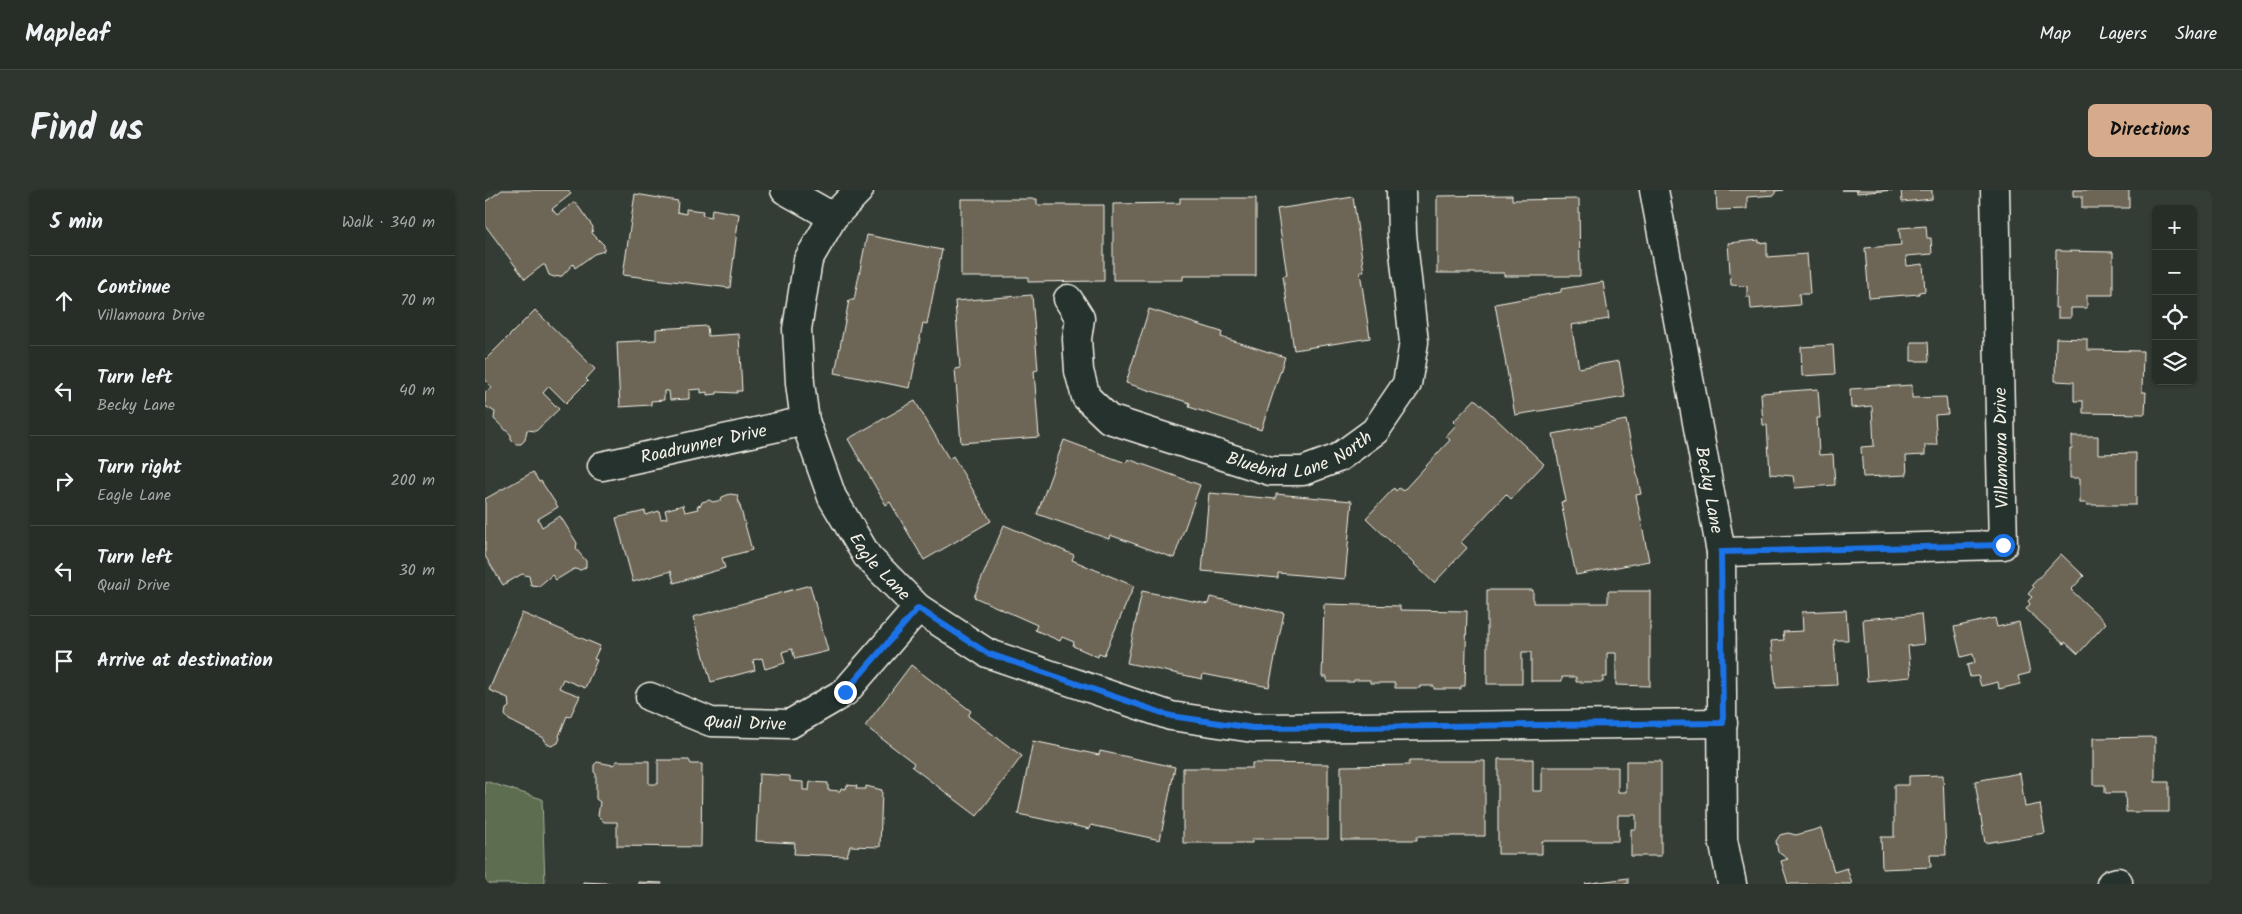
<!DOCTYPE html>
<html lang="en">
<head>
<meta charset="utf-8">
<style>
	:root { --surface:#272e28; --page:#2f3630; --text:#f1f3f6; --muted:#a4a8a8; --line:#434a45; --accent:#d6ab8b }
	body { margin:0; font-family:Kalam,sans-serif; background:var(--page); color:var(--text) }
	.controls { position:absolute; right:15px; top:15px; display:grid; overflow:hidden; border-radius:8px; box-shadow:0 1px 4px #0004 }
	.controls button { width:45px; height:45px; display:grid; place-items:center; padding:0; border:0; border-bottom:1px solid var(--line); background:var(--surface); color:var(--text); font:25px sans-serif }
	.stop { position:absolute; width:15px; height:15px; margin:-11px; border:4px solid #1a73e8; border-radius:50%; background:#fff }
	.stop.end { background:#1a73e8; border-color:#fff; box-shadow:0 1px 5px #0008 }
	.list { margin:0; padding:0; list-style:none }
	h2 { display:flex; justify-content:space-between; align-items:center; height:65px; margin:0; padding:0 20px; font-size:21px }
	h2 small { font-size:16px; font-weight:400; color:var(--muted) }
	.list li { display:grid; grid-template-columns:32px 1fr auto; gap:15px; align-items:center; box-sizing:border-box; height:90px; padding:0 20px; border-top:1px solid var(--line) }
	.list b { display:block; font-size:19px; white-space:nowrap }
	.list p { margin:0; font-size:16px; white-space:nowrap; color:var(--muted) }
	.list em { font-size:16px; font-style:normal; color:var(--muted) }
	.icon { flex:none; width:28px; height:28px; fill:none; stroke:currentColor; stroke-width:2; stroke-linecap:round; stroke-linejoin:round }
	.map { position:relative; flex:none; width:1727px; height:694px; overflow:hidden; border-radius:8px }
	header { display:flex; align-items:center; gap:30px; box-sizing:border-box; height:70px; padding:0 25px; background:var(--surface); border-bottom:1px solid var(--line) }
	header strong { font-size:24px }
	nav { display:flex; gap:28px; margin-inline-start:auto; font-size:18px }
	.intro { display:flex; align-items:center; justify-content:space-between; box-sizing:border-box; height:120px; padding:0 30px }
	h1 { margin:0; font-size:35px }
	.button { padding:12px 22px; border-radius:8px; background:var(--accent); color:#111; font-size:18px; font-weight:700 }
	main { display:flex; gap:30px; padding:0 30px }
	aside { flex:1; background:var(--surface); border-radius:8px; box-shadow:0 1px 4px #0004 }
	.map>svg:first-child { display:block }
	.green { fill:#5c6e50; stroke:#a8b09c }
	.building { fill:#6d6656; stroke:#f4f1e8 }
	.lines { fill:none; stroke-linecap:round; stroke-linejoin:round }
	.street-casing { stroke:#f4f1e8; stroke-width:31 }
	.street { stroke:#26332d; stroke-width:28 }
	.route { stroke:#1a73e8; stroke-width:6 }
	.labels { text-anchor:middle; stroke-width:4; stroke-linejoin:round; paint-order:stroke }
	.street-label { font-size:18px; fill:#f4f1e8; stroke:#26332d }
</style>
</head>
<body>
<header>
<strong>Mapleaf</strong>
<nav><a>Map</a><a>Layers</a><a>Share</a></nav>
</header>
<div class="intro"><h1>Find us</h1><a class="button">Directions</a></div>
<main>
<aside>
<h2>5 min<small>Walk · 340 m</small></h2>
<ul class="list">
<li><svg class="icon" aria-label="ahead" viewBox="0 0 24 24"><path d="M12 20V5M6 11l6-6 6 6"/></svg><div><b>Continue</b><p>Villamoura Drive</p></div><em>70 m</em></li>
<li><svg class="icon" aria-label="left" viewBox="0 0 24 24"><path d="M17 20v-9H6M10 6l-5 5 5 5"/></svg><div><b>Turn left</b><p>Becky Lane</p></div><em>40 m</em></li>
<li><svg class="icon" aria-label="right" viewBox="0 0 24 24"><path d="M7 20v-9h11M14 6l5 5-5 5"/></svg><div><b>Turn right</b><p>Eagle Lane</p></div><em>200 m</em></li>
<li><svg class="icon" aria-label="left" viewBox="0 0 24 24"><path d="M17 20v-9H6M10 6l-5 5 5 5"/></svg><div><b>Turn left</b><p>Quail Drive</p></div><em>30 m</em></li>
<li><svg class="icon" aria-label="arrive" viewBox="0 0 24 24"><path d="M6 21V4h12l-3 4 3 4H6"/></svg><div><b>Arrive at destination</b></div></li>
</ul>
</aside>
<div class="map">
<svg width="1727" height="694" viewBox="0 0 1727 694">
	<rect width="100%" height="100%" fill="#343d35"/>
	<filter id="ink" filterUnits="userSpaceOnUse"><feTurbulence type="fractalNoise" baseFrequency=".02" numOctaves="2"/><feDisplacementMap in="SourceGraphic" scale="10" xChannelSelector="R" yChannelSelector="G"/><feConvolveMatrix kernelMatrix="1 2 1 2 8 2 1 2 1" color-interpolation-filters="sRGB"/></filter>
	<g filter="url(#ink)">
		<!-- green -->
		<polygon class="green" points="0,591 57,609 60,694 0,694"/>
		<!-- building -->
		<g class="building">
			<polygon points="17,0 83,0 86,4 67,19 72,25 90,12 108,37 107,43 119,55 119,61 109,64 90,78 88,74 77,86 69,87 64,85 60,75 58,75 40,89 0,35 0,12"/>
			<polygon points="1231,0 1298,0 1290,1 1290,5 1262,7 1262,19 1232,20"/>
			<polygon points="1357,0 1411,0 1372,3 1372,0"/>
			<polygon points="1416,0 1447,0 1447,9 1417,12"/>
			<polygon points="1588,0 1644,0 1644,18 1597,18 1597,6 1588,6"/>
			<polygon points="150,4 193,11 192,22 201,24 201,19 218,21 217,25 226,27 227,19 254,24 245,98 138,85"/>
			<polygon points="1027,5 1027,10 1094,9 1095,86 1019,86 1019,83 952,83 952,6"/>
			<polygon points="868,7 879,82 875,82 885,148 809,160 798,86 802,85 792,19"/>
			<polygon points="695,8 771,8 771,86 698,86 698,90 628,90 628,14 695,13"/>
			<polygon points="476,9 552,9 552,15 619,15 619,91 543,92 543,87 476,87"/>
			<polygon points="1441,36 1442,48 1446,48 1447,64 1421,66 1422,76 1438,74 1440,101 1434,102 1434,104 1384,108 1380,58 1416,55 1414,38"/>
			<polygon points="382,45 457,60 442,134 438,133 425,198 350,183 364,110 369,110"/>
			<polygon points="1274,50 1274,53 1282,52 1282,67 1322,64 1325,104 1314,104 1315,115 1266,119 1265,107 1262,107 1262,96 1246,95 1243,53"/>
			<polygon points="1571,60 1576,60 1576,61 1628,62 1628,105 1602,105 1602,118 1586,118 1586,128 1573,128 1573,118 1570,118"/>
			<polygon points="1118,92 1124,129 1086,135 1094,178 1134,171 1140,207 1030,225 1010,114 1076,102 1076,99"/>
			<polygon points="547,105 553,180 549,181 554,247 476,253 470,179 475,178 470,111"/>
			<polygon points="664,119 737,142 736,147 800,167 776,240 704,217 705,213 641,193"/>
			<polygon points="50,120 110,179 101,189 103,191 81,213 64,196 58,203 74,219 51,241 42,240 40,250 36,254 30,254 26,250 26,245 9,229 10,222 0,216 0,202 7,198 0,189 0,170"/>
			<polygon points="222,136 223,146 254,144 257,201 252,201 252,203 232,202 232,204 222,205 222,202 216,203 216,199 204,200 204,209 185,210 184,201 179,201 179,210 166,211 166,215 135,217 132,152 171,150 171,139"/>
			<polygon points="1571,148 1602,149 1602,160 1658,161 1657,202 1661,202 1660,224 1598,223 1598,211 1589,211 1589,192 1570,191"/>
			<polygon points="1426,152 1443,152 1444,171 1426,171"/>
			<polygon points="1348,155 1350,184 1317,186 1316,157"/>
			<polygon points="1427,195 1427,208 1461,207 1463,224 1450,225 1452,255 1440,255 1440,265 1421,266 1422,285 1378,287 1376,257 1389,256 1387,216 1366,218 1365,199"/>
			<polygon points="1333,199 1335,228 1332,228 1334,265 1348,264 1350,295 1310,298 1308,286 1285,284 1282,235 1278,235 1276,203"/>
			<polygon points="990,209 1059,274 1026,309 1021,304 976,352 982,358 949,393 881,328 909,298 911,301 914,298 918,301 965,250 961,246 971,235 968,232"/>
			<polygon points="430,211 464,269 468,266 506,331 439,370 405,312 401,315 363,249"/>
			<polygon points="1141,230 1156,304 1151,305 1164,371 1091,385 1076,312 1081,311 1068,244"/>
			<polygon points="1587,246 1613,246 1613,264 1651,263 1651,315 1602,315 1602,313 1595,313 1595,288 1585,288 1585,259 1587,259"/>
			<polygon points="579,250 641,273 643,269 715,295 689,368 625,345 624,349 552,324"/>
			<polygon points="48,282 54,292 56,291 73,317 53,329 57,337 75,326 92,353 91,359 101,371 101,377 96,380 89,379 71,390 67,385 54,396 46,395 44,386 37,384 18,395 0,366 0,309"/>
			<polygon points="724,303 791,309 791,304 867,311 860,389 793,383 793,388 717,381"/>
			<polygon points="245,304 252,305 267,360 237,368 240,378 189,393 186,381 148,392 131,328 160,321 161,325 174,321 176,329 182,328 180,320 198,315 200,322 213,319 212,316 216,315 217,312 224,310 228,312 236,310 237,307"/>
			<polygon points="519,335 589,365 587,370 649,396 619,465 614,463 613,467 588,456 589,452 577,447 575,451 550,440 552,435 489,407"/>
			<polygon points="1576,364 1599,386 1586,400 1621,433 1593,464 1580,452 1579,454 1541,419 1545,414 1543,411 1547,407 1543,404 1549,397 1547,395"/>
			<polygon points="325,395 343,461 310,469 307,459 297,462 300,473 280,479 277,468 268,470 270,480 226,492 208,427"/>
			<polygon points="1002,400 1048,400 1048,413 1123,413 1123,401 1165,401 1165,496 1131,495 1131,463 1122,463 1122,487 1118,487 1118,492 1091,492 1091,487 1077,487 1077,491 1046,491 1046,462 1037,462 1037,494 1002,494"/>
			<polygon points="657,401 723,414 725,407 799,423 784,497 718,484 717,489 642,473"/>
			<polygon points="839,414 915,416 915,420 982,421 980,496 976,496 976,499 949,499 949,496 935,496 935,498 910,498 910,493 885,493 885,490 869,490 869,492 842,492 842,487 837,487"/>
			<polygon points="1361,420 1363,450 1349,450 1352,495 1291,498 1286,451 1299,450 1298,442 1318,441 1317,422"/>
			<polygon points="37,423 115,456 109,469 112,470 100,498 78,489 74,498 95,506 85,527 82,526 74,546 75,548 73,553 66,556 61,553 59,548 24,530 20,525 21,519 24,517 23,508 4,500"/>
			<polygon points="1436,424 1439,454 1423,456 1426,487 1382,491 1378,429"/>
			<polygon points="1510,428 1512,437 1534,432 1545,483 1533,486 1535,494 1514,499 1513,492 1496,496 1493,486 1485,487 1482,475 1490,473 1488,464 1476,467 1469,437"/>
			<polygon points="426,475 486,521 483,526 537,566 492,626 427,577 429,573 380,536"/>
			<polygon points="1670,547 1670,592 1684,592 1684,622 1641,622 1640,603 1620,603 1620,595 1608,595 1608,548"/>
			<polygon points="548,551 614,565 615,561 690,577 675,650 606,635 605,639 533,624"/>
			<polygon points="1013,569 1048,569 1048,601 1057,601 1057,577 1133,577 1133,602 1141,602 1141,571 1176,571 1176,666 1146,666 1146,639 1151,639 1151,625 1133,625 1133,651 1057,651 1057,664 1013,664"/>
			<polygon points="173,570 204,570 206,574 217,574 216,657 132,656 132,632 119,632 113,626 115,612 111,609 111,584 109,582 109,575 112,572 128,575 132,571 164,571 164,594 173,594"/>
			<polygon points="924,571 1000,571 1000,646 932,646 932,650 856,650 856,576 924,575"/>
			<polygon points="767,573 843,574 843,649 767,649 767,653 698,653 698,578 767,578"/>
			<polygon points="1535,583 1540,617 1555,614 1560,643 1500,653 1490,591"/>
			<polygon points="274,584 305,586 305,591 318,592 318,600 324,600 325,592 343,593 343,600 355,601 356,598 361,599 362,595 372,596 371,599 381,599 381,596 397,600 395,657 365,656 362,666 309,664 310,653 271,651"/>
			<polygon points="1458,585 1461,665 1445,665 1446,677 1397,679 1396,647 1409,647 1409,595 1424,595 1424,586"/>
			<polygon points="1336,638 1349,682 1362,678 1367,694 1303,694 1296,671 1303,669 1293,662 1291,651 1295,645 1303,643 1311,645"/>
			<polygon points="1143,688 1143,694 1100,694"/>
			<polygon points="98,692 140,694 98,694"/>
			<polygon points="153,692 177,693 177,694 153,694"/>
		</g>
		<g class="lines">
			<defs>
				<g id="street">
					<polyline points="300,0 348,27"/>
					<path id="s1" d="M374 0 348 27 323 70 312 139 315 193 320 231 347 307 382 366 433 418 502 463 686 526 768 538 1238 533"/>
					<path id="s2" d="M1169 0 1236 362 1238 650 1247 694"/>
					<path id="s3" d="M583 109 595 128 592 149 594 181 601 207 624 229 785 281H818L853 268 890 241 922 194 929 152 917 44 916 0"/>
					<path id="s4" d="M117 276 320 231"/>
					<polyline points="1236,362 1518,355 1510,0"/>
					<path id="s5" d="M165 507 226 532 305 534 360 502 433 418"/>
					<polyline points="1626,694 1633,692"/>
				</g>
			</defs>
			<!-- street casing -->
			<use href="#street" class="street-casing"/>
			<!-- street -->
			<use href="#street" class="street"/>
		</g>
	</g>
	<g class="lines" filter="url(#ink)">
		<!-- route -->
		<polyline class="route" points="360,502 433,418 502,463 686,526 768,538 1238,533 1236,362 1518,355"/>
	</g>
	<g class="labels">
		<!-- street labels -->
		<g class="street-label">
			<text dy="6" stroke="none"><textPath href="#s3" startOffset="336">Bluebird Lane North</textPath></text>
			<text dy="6" stroke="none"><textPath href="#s4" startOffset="104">Roadrunner Drive</textPath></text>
			<text transform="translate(1516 258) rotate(-91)" y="6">Villamoura Drive</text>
			<text dy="6" stroke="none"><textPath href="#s2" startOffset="305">Becky Lane</textPath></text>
			<text dy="6" stroke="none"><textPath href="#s1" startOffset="415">Eagle Lane</textPath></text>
			<text dy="6" stroke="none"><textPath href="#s5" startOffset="100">Quail Drive</textPath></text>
		</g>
	</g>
</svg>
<div class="controls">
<button>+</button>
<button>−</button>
<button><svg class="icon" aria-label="locate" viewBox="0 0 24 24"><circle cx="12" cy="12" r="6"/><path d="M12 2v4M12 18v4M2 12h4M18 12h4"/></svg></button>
<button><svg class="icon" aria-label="layers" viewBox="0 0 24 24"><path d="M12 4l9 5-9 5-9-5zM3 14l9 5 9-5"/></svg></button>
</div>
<div class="stop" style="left:1518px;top:355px"></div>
<div class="stop end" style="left:360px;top:502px"></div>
</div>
</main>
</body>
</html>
